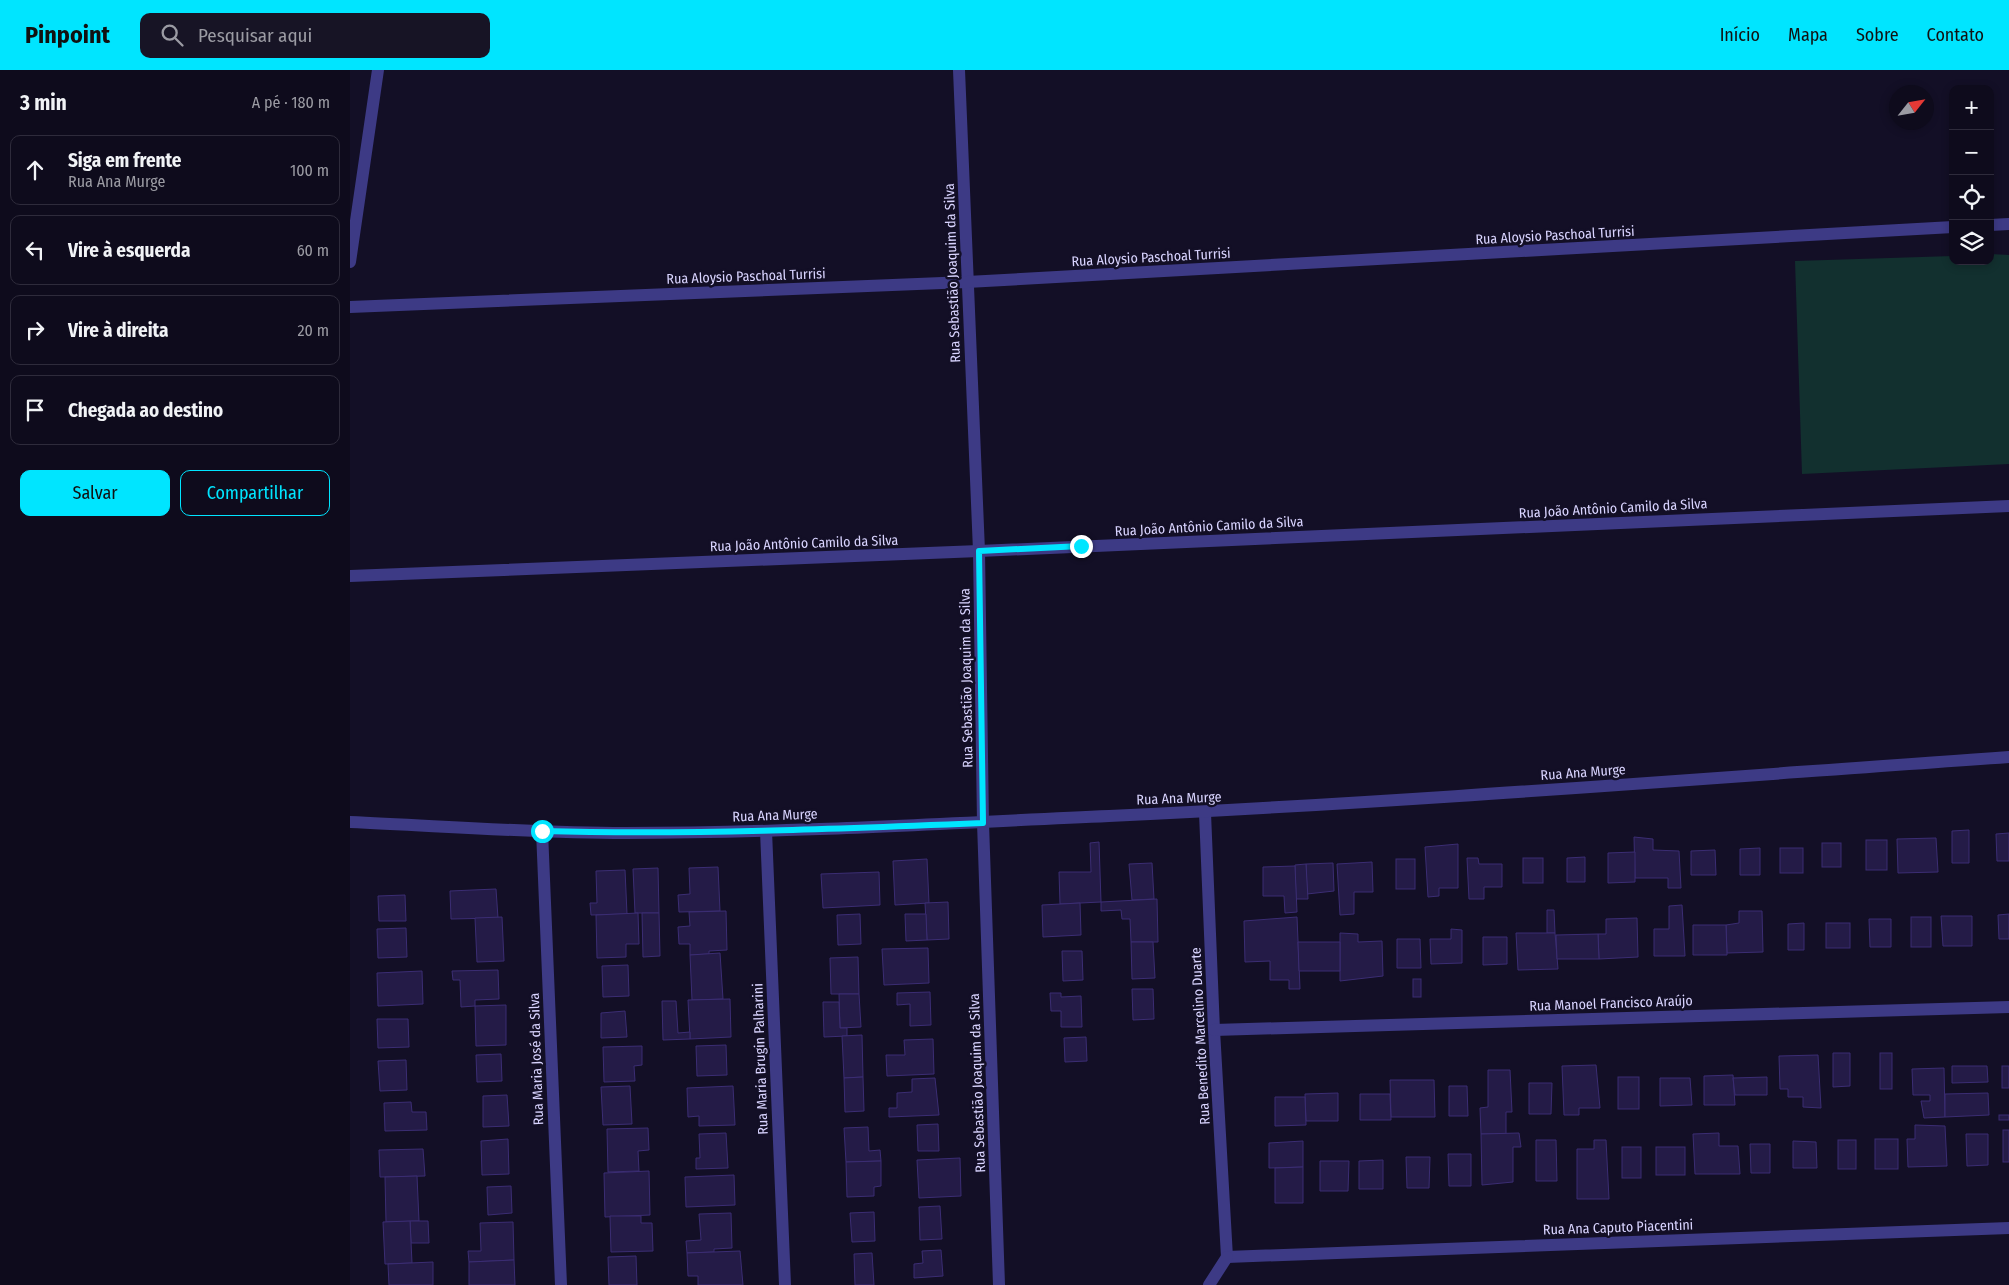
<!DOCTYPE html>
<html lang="pt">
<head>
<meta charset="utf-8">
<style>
	:root { --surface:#0e0b1c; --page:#171425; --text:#f1f3f6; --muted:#9b9ba3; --line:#2e2b3b; --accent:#00e5ff }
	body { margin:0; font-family:"Fira Sans Condensed",sans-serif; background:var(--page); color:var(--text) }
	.controls { position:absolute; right:15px; top:15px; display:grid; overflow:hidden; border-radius:10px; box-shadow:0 2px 8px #0003 }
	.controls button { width:45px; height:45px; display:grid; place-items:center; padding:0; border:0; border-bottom:1px solid var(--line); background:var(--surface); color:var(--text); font:25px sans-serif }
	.compass { position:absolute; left:1539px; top:15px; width:45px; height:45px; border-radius:50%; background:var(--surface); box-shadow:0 2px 8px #0003; rotate:59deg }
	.stop { position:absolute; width:15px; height:15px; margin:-11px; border:4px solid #00e5ff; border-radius:50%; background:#fff }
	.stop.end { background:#00e5ff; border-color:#fff; box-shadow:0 1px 5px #0008 }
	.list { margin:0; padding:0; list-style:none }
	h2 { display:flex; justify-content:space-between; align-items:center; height:65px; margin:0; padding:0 20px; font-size:21px }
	h2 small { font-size:16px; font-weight:400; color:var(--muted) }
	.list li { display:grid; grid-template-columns:32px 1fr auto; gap:15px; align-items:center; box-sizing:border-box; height:70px; margin:0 10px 10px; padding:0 10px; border:1px solid var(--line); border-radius:10px }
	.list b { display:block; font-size:19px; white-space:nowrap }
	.list p { margin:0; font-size:16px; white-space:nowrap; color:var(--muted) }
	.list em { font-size:16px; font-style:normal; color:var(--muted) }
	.actions { display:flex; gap:10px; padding:15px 20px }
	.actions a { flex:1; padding:11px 0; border:1px solid var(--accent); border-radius:10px; text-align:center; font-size:18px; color:var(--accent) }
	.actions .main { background:var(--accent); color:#111 }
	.icon { flex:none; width:28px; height:28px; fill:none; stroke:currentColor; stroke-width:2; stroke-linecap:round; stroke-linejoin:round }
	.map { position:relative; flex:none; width:1659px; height:1215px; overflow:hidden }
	header { display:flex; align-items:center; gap:30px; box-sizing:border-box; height:70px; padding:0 25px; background:var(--accent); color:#111 }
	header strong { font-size:24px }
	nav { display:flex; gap:28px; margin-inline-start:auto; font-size:18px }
	.search { width:350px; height:45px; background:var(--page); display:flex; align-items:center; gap:12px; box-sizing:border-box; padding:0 18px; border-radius:10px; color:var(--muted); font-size:19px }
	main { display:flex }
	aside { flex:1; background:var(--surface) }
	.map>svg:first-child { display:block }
	.green { fill:#12302f }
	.building { fill:#241b47; stroke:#3b2d73 }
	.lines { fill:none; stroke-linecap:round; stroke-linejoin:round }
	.minor { stroke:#3d3a85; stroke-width:12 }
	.route { stroke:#00e5ff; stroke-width:6 }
	.labels { text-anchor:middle; stroke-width:5; stroke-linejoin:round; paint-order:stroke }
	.street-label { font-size:14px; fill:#d9d4ff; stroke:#130f26 }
</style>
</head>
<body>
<header>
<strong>Pinpoint</strong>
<div class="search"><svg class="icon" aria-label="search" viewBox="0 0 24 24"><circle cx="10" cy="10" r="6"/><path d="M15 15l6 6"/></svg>Pesquisar aqui</div>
<nav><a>Início</a><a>Mapa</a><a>Sobre</a><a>Contato</a></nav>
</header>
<main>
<aside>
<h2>3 min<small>A pé · 180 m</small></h2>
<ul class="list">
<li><svg class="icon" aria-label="ahead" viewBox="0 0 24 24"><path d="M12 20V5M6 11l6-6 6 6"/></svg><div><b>Siga em frente</b><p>Rua Ana Murge</p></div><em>100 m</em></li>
<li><svg class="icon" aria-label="left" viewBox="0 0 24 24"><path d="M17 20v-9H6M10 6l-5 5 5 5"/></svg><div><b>Vire à esquerda</b></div><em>60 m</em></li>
<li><svg class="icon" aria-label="right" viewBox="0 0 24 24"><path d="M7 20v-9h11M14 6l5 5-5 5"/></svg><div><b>Vire à direita</b></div><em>20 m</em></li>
<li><svg class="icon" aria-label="arrive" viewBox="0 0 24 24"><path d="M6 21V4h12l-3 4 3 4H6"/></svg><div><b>Chegada ao destino</b></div></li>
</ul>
<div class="actions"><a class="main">Salvar</a><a>Compartilhar</a></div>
</aside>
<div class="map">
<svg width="1659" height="1215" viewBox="0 0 1659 1215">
	<rect width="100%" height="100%" fill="#130f26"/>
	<!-- green -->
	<polygon class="green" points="1640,184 1659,185 1659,394 1452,404 1445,191 1603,186 1603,191 1640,191"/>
	<!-- building -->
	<g class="building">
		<polygon points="1619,760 1619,793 1602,793 1602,761"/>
		<polygon points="1659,763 1659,791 1647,791 1646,764"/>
		<polygon points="1284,767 1303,769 1303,780 1329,781 1331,818 1318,818 1318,808 1285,808"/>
		<polygon points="1586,768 1588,802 1548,803 1547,769"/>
		<rect x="1516" y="770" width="21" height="30"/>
		<polygon points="749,772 751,832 710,834 709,802 741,802 740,773"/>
		<rect x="1472" y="773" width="19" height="24"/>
		<polygon points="1108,774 1108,818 1089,818 1089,826 1078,827 1075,777"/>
		<polygon points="1410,778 1410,805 1390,805 1390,779"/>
		<rect x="1430" y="778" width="23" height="25"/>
		<polygon points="1365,780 1366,805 1341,805 1341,781"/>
		<polygon points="1285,782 1285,812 1258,813 1258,783"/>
		<polygon points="1235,787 1235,812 1217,812 1217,788"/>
		<polygon points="1117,788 1128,788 1129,794 1152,794 1152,817 1134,817 1134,829 1119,829"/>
		<rect x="1173" y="788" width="20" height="25"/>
		<polygon points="577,789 579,833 545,835 543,791"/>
		<rect x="1046" y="789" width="19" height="30"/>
		<polygon points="1022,792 1023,822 1004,822 1004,844 990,845 987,794"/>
		<polygon points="802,793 804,829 782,830 779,794"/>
		<polygon points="983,793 984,821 957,824 956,794"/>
		<polygon points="956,794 958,829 946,829 945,795"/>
		<polygon points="945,796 947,842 935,843 934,826 913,826 913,797"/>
		<polygon points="368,797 370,841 329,842 328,825 340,824 339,798"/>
		<polygon points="308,798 309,843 285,843 283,799"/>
		<polygon points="275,800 277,844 241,845 240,833 247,833 246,801"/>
		<polygon points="529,802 530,835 473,838 471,804"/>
		<polygon points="146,819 148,848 101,849 100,821"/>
		<polygon points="55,825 56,851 29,851 28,826"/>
		<polygon points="807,829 808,872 781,872 780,849 772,849 771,840 751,841 751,832"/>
		<polygon points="598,832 599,869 577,870 575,833"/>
		<polygon points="730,833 731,865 693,867 692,835"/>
		<polygon points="1332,835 1335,886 1304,886 1304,859 1319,859 1319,836"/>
		<polygon points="1197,840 1204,840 1205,863 1197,863"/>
		<polygon points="376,841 377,880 359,881 359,884 340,885 340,874 329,874 328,857 340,856 339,842"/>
		<polygon points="1389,841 1412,841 1413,882 1377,883 1376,855 1389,853"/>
		<polygon points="288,843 289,874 276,874 276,887 247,888 246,845"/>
		<polygon points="292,843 309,843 310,886 293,887"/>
		<polygon points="510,844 511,874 488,875 487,845"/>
		<polygon points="555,844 576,844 577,870 556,871"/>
		<polygon points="1659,844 1659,869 1649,869 1648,845"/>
		<polygon points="1591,846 1622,846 1622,876 1593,876"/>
		<polygon points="152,847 154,891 127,892 125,848"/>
		<polygon points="947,847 950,919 939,919 939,910 920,910 920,891 895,892 894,851"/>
		<rect x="1561" y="847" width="20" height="30"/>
		<polygon points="1287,848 1288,887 1249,889 1248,864 1256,864 1256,849"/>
		<polygon points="1519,849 1541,849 1541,877 1520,877"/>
		<polygon points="1454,853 1454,880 1438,880 1438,854"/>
		<rect x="1476" y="853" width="24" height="25"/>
		<polygon points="1343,855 1376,855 1377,885 1343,885"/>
		<polygon points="56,858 57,887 28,888 27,859"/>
		<polygon points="1101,859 1112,860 1112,893 1081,894 1080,869 1101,869"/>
		<polygon points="990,863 1008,864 1008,872 1032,871 1033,906 990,911"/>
		<polygon points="1166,863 1205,863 1208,899 1168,900"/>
		<polygon points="1248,864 1249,889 1207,889 1206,865"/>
		<polygon points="1133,867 1157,867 1157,894 1133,895"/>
		<polygon points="1047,869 1070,869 1071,898 1047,898"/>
		<polygon points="781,872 803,872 805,908 782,909"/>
		<polygon points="948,872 990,872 990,901 949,901"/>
		<polygon points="578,878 579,913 534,915 532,879"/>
		<polygon points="712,881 732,881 733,910 713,911"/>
		<polygon points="370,883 373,929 342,930 340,885"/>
		<polygon points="508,887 509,924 481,924 480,888"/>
		<polygon points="278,895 279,926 253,927 252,896"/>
		<polygon points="148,900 149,929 125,930 125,936 111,937 110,910 103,910 102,901"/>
		<polygon points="72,901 73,934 28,936 27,903"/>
		<rect x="1063" y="909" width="8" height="18"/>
		<polygon points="782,919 803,919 804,949 783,950"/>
		<polygon points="580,922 581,955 560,956 560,934 547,935 547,923"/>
		<polygon points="700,923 711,923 711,927 731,926 732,957 711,957 711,941 701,941"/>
		<polygon points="489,924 509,924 511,957 490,958"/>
		<polygon points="380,929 381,967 340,969 338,930"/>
		<polygon points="312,931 326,931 328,963 340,962 340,969 313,970"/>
		<polygon points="473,932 489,932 490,958 497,958 497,966 474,967"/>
		<polygon points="156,935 156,975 126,976 125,936"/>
		<polygon points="275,941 277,967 251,968 251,943"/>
		<polygon points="27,949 58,949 59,977 28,978"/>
		<polygon points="512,965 513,1007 494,1008 492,966"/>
		<polygon points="736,967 737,991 715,992 714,968"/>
		<polygon points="583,969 584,1004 537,1006 536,985 555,985 554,970"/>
		<polygon points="376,975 377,1005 347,1006 346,976"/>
		<polygon points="292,976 292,995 284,996 285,1011 254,1012 253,977"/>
		<polygon points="1483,983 1500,983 1500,1016 1483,1017"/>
		<rect x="1530" y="983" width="12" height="36"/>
		<polygon points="151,984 152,1011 127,1012 126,985"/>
		<polygon points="1468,985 1471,1038 1453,1037 1453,1027 1438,1027 1438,1019 1430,1019 1429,986"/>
		<polygon points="56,990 57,1020 30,1021 28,991"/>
		<polygon points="1246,995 1250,1038 1229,1038 1229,1045 1214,1045 1212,996"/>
		<polygon points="1602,996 1637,996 1638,1012 1602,1013"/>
		<rect x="1652" y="996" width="7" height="22"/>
		<polygon points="1594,998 1595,1047 1574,1048 1571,1031 1580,1031 1580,1025 1563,1025 1562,999"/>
		<polygon points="1138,1000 1160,1000 1162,1042 1156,1042 1156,1064 1131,1064 1130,1038 1138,1037"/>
		<polygon points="1383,1005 1385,1035 1354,1035 1354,1006"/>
		<polygon points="513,1007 514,1041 495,1042 494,1008"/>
		<rect x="1268" y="1007" width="21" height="32"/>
		<polygon points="1417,1007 1417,1025 1385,1025 1383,1008"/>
		<polygon points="585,1008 589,1045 539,1047 539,1038 547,1038 547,1023 562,1022 562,1009"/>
		<polygon points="1310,1008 1340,1008 1342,1035 1310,1036"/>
		<polygon points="1040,1010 1084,1010 1085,1047 1041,1047"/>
		<polygon points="1179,1013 1202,1013 1201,1044 1179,1044"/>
		<polygon points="280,1016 282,1054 253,1055 251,1017"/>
		<polygon points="383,1016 385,1055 349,1056 349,1046 338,1047 337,1018"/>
		<polygon points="1099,1016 1117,1016 1118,1046 1099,1046"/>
		<polygon points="988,1023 988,1051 956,1051 955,1024"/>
		<polygon points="1638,1023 1639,1045 1595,1047 1595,1024"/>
		<polygon points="1010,1024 1040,1024 1041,1050 1010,1050"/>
		<polygon points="157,1025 159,1056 133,1057 133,1026"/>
		<polygon points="925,1027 955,1027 956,1055 925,1056"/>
		<polygon points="61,1032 62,1042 76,1042 77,1060 35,1061 34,1033"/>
		<rect x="1649" y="1045" width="10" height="5"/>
		<polygon points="588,1054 589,1081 568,1081 567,1055"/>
		<polygon points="1565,1055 1595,1056 1597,1096 1558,1097 1557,1069 1565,1069"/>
		<polygon points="518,1057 519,1081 530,1080 531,1091 496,1092 494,1058"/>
		<polygon points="298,1058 299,1080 288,1081 289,1101 258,1102 257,1059"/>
		<rect x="1653" y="1060" width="6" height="32"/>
		<polygon points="376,1063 378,1098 346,1099 346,1088 350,1088 349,1064"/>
		<polygon points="1169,1063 1171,1077 1163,1077 1163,1112 1132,1115 1131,1064"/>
		<polygon points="1369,1063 1369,1076 1388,1076 1390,1104 1345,1104 1343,1064"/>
		<polygon points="1616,1064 1638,1064 1638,1095 1617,1096"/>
		<polygon points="158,1069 159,1104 132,1105 131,1071"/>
		<rect x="1525" y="1069" width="23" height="30"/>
		<polygon points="1186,1070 1206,1070 1207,1111 1186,1111"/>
		<polygon points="1244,1070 1256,1070 1259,1129 1227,1129 1227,1079 1244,1079"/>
		<rect x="1488" y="1070" width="18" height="29"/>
		<polygon points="953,1071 953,1097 919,1098 919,1073"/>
		<polygon points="1443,1071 1466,1072 1467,1098 1443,1098"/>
		<polygon points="1400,1074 1420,1074 1420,1103 1401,1103"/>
		<rect x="1272" y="1077" width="19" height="31"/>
		<rect x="1306" y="1077" width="29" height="28"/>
		<polygon points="73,1079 75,1106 30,1107 29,1080"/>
		<polygon points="1098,1084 1121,1084 1121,1116 1099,1116"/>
		<polygon points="1056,1087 1080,1087 1079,1118 1057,1118"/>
		<polygon points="610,1088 611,1126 569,1128 567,1090"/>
		<polygon points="1033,1090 1033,1119 1009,1119 1009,1091"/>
		<polygon points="531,1091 531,1116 524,1117 524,1126 497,1127 496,1092"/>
		<polygon points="970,1091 999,1091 998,1121 970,1121"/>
		<polygon points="953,1097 953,1133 925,1133 925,1098"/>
		<polygon points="299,1101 300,1145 255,1147 254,1103"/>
		<polygon points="384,1105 385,1135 336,1137 335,1107"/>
		<polygon points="67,1106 69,1151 36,1152 35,1107"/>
		<polygon points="161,1116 162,1143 138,1145 137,1117"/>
		<polygon points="590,1136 592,1169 570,1170 569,1137"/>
		<polygon points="524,1142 525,1171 502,1172 500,1143"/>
		<polygon points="381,1143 382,1178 364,1179 364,1182 337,1183 336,1171 351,1170 349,1144"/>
		<polygon points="260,1146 291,1146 291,1153 302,1153 303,1181 261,1182"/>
		<polygon points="60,1151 78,1151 79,1173 61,1173"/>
		<polygon points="60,1151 62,1193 35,1194 33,1152"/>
		<polygon points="163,1152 164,1190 119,1192 118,1181 131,1181 130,1153"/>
		<polygon points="591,1180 593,1206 564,1208 564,1194 573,1193 572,1181"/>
		<polygon points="390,1181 393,1215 348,1215 348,1206 338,1206 337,1183"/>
		<polygon points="522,1183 524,1215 505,1215 504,1184"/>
		<polygon points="286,1186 287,1215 259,1215 258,1187"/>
		<polygon points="164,1190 165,1215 119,1215 119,1192"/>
		<polygon points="83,1192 83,1215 39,1215 38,1194"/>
	</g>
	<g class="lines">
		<!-- minor -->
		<g class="minor">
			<polyline points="609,0 629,481 633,753 649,1215"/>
			<polyline points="1640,155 1659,154"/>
			<polyline points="0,192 28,0"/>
			<polyline points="0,237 617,212 1603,157"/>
			<polyline points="0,506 629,481 1659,436"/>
			<polyline points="855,743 864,960 877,1187"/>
			<path d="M0 752C92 756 184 763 275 763 437 763 598 753 759 746 1059 732 1359 708 1659 687"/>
			<polyline points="192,761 211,1215"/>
			<polyline points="416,761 435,1215"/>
			<polyline points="864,960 1659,937"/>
			<polyline points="877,1187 1659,1158"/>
			<polyline points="859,1215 877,1187"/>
		</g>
	</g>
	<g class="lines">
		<!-- route -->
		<path class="route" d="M192 761C339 765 486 759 633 753L629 481 731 476"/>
	</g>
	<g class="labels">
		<!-- street labels -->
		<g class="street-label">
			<text transform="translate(1205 165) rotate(-3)" y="5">Rua Aloysio Paschoal Turrisi</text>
			<text transform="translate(801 187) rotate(-3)" y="5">Rua Aloysio Paschoal Turrisi</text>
			<text transform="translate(602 203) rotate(-92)" y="5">Rua Sebastião Joaquim da Silva</text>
			<text transform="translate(396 206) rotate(-2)" y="5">Rua Aloysio Paschoal Turrisi</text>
			<text transform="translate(1263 438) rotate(-3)" y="5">Rua João Antônio Camilo da Silva</text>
			<text transform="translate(859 456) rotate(-3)" y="5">Rua João Antônio Camilo da Silva</text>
			<text transform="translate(454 473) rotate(-2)" y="5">Rua João Antônio Camilo da Silva</text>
			<text transform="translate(616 608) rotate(-91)" y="5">Rua Sebastião Joaquim da Silva</text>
			<text transform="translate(1233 702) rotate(-4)" y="5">Rua Ana Murge</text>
			<text transform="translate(829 728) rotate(-2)" y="5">Rua Ana Murge</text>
			<text transform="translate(425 745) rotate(-2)" y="5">Rua Ana Murge</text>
			<text transform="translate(1261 933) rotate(-2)" y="5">Rua Manoel Francisco Araújo</text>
			<text transform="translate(850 966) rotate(-93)" y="5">Rua Benedito Marcelino Duarte</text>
			<text transform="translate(186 989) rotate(-92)" y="5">Rua Maria José da Silva</text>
			<text transform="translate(410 989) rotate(-92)" y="5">Rua Maria Brugin Palharini</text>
			<text transform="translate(627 1013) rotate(-92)" y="5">Rua Sebastião Joaquim da Silva</text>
			<text transform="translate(1268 1157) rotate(-2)" y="5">Rua Ana Caputo Piacentini</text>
		</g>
	</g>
</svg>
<div class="controls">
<button>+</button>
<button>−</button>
<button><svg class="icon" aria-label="locate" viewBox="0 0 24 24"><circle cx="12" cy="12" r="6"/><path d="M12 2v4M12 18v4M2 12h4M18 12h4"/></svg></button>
<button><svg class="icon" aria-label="layers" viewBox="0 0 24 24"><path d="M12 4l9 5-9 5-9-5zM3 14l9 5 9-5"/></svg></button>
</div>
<svg class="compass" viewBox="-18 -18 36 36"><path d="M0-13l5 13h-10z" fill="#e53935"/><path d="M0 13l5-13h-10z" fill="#9b9ba3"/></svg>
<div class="stop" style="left:192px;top:761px"></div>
<div class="stop end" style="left:731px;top:476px"></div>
</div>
</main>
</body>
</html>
